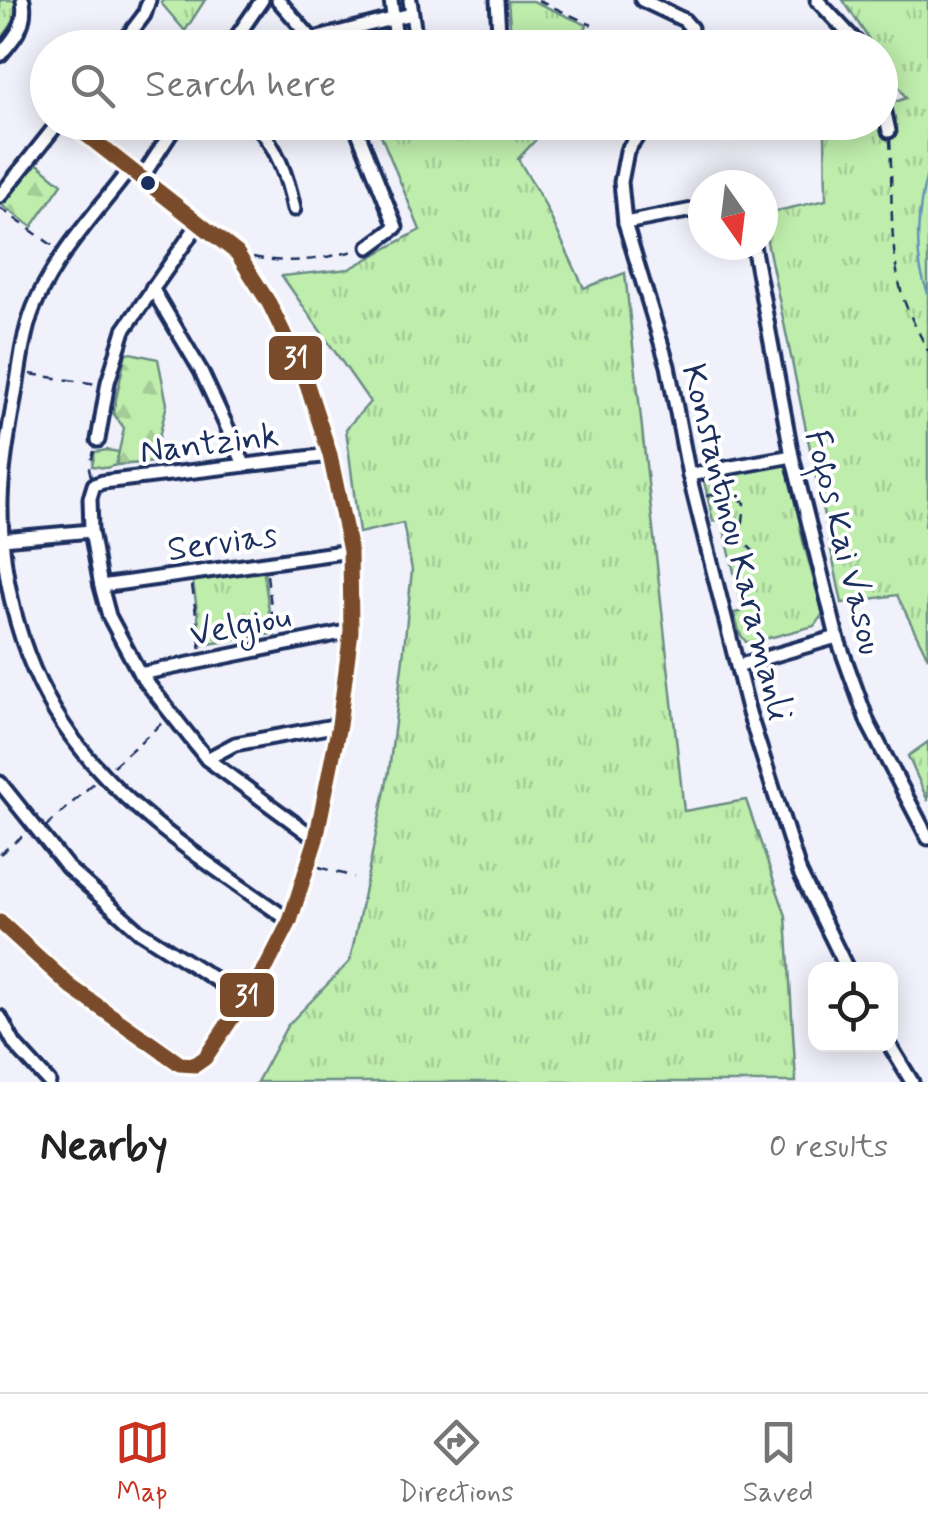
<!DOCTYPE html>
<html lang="en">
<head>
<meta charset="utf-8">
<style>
	:root { --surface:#fff; --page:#f2f2f2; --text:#222; --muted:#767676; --line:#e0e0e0; --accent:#c8321e }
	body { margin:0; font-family:Mynerve,sans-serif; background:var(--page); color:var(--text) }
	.controls { position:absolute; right:30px; bottom:30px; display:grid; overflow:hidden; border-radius:20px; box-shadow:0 5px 25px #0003 }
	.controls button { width:90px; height:90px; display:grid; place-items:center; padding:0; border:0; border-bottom:2px solid var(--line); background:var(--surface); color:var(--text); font:50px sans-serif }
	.compass { position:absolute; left:688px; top:170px; width:90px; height:90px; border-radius:50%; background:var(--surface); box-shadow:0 5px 25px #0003; rotate:166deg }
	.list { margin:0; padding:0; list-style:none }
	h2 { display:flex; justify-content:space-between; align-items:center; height:130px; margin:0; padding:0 40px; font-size:42px }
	h2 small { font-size:32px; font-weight:400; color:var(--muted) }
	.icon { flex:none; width:55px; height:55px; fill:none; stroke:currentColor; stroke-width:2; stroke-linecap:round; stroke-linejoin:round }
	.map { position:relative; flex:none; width:928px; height:1082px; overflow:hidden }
	.search { position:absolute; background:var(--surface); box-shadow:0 5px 25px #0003; left:30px; right:30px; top:30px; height:110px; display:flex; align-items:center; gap:25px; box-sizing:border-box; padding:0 35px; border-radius:55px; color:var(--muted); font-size:38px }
	.sheet { height:310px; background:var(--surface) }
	nav { display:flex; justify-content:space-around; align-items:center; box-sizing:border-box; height:140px; border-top:2px solid var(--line); background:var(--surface); font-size:28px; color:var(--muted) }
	nav a { display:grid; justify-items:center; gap:5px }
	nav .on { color:var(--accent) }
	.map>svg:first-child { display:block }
	.grass { fill:url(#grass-tufts); stroke:#6c8e85; stroke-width:2.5 }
	.forest { fill:url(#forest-firs); stroke:#6c8e85; stroke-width:2.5 }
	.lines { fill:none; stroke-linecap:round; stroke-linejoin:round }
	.stream { stroke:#6493b9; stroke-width:2.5 }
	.street-casing { stroke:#1b2f5e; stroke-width:19 }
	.path { stroke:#1b2f5e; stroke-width:2.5; stroke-dasharray:10 8; stroke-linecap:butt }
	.street { stroke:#fff; stroke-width:11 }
	.bus-1-casing { stroke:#fff; stroke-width:22 }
	.bus-1 { stroke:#7a4b2a; stroke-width:15 }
	.bus-dot { fill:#1b2f5e; stroke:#fff; stroke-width:4 }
	.labels { text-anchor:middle; stroke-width:8; stroke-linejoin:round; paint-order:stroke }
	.street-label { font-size:35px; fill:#1b2f5e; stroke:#fff }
	.line-badge { stroke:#fff; stroke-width:4 }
	.badge-label { font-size:28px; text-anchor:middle; font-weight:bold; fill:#fff }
</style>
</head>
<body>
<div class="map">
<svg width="928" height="1082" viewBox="0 0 928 1082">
	<defs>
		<pattern id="grass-tufts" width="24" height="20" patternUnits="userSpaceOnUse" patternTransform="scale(2.5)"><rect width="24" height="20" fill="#beedac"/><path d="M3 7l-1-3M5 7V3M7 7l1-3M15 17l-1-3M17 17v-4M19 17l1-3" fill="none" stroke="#a3cc96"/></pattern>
		<pattern id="forest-firs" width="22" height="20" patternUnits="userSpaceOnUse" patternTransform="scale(2.5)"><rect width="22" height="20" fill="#beedac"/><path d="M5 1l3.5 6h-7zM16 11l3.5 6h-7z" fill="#a3cc96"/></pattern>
	</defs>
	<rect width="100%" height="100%" fill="#f1f1fb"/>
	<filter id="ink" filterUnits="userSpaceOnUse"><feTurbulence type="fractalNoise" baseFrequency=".01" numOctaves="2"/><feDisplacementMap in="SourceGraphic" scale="20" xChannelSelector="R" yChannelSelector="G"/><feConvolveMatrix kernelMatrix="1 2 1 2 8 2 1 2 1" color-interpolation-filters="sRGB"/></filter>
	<g filter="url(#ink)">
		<!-- grass -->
		<g class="grass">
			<path d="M0 0H15C18 18 11 27 0 40Z"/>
			<polygon points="163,0 205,0 185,31 161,3"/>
			<polygon points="843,0 928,0 928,658 897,595 842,603 763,222 763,214 826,200 825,134 818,123 880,122 881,107 906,98 881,58 880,48 874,47"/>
			<polygon points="508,1 533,1 587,25 577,47 512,47"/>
			<polygon points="376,123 551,123 518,159 543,201 584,288 625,273 684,811 746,800 786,916 796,1082 257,1082 287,1026 350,961 389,771 403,658 412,570 403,523 359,533 346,429 370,402 282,276 349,269 420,230"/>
			<polygon points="107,450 119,452 116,465 106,468 92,466 95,452"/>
			<polygon points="784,460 792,470 802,537 823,614 814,626 754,642 746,642 740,634 734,613 743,611 722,520 713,521 704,481 709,473"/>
			<polygon points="263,566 272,634 202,645 192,575"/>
			<polygon points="928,742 928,801 908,756"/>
		</g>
		<!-- forest -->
		<g class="forest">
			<polygon points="34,161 62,184 32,227 0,204"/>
			<polygon points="126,352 158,359 167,404 153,462 116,465 124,428 113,413"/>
		</g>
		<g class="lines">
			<!-- stream -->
			<g class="stream">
				<path d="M928 170C918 207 912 257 928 293"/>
				<polyline points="928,502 925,525 928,534"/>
			</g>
			<defs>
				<g id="street">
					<polyline points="278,0 320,48"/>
					<polyline points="391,0 397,48"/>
					<polyline points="410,0 417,48"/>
					<polyline points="497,0 500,48"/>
					<polyline points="642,0 684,20 691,28 688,37"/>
					<polyline points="817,0 862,48"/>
					<polyline points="314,39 411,14"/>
					<polyline points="119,48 144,15 149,0"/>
					<polyline points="229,48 262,0"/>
					<path d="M0 55C15 37 27 25 23 0"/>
					<polyline points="880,90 889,131"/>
					<path d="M254 122C277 147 287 176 294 209"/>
					<polyline points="354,122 396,227 369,247"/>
					<polyline points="647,122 627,151 621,182 625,223 668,366 689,475 749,713 800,873 847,969"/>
					<path d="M128 171C98 211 58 253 37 300 24 327 21 359 16 388 10 425 2 463 1 501 0 582 23 670 71 736 128 814 212 866 290 921"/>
					<polyline points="141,179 178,122"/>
					<polyline points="0,196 59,122"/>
					<polyline points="625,223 703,208"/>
					<polyline points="753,245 792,456 837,637 868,723 928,838"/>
					<polyline points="152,288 201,371 244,464"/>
					<polyline points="98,440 108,382 124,330 199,223"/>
					<polyline points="689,475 792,456"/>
					<polyline points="2,539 91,531"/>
					<polyline points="101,586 350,551"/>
					<polyline points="737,666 837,637"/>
					<polyline points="140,674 351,631"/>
					<polyline points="207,759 235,744 339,725"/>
					<polyline points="0,783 68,868 139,931 246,999"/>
					<polyline points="316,839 207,759 140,674 109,616 101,586 91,531 90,498 94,485 103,482 330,455"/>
					<polyline points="0,922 71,987 180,1064 195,1065 205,1058 267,966 290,921 316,839 339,725 351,631 350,551 330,455 304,375 269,303 237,253 70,122"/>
					<polyline points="0,1017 15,1045 49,1082"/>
					<polyline points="889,1044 912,1082"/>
				</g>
			</defs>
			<!-- street casing -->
			<use href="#street" class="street-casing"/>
			<!-- path -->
			<g class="path">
				<polyline points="538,0 592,25"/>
				<path d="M890 139C893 190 888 244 902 294 908 314 919 332 928 351"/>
				<polyline points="0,208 56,248"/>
				<path d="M253 257C291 265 322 259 358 250"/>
				<polyline points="30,374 96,384"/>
				<polyline points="91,477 89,468 94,451"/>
				<polyline points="706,496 730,491 745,503 741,539 755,553"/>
				<polyline points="267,575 275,636"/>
				<polyline points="192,585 201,651"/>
				<polyline points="113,766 163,722"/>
				<polyline points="46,827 96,781"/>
				<polyline points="0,854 26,833"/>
				<polyline points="319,867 354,877"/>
			</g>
			<!-- street -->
			<use href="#street" class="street"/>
			<defs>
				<polyline id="bus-1" points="0,922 71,987 180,1064 195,1065 205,1058 267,966 290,921 316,839 339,725 351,631 350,551 330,455 304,375 269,303 237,253 70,122"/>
			</defs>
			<!-- bus-1 casing -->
			<use href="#bus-1" class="bus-1-casing"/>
			<!-- bus-1 -->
			<use href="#bus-1" class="bus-1"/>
		</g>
	</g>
	<!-- markers -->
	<circle class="bus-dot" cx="148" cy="183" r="9"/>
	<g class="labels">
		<!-- street labels -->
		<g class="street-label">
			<text transform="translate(209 442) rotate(-7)" y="12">Nantzink</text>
			<text transform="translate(222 541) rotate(-8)" y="12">Servias</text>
			<text transform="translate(738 542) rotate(76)" y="12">Konstantinou Karamanli</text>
			<text transform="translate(845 542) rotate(76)" y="12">Fofos Kai Vasou</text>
			<text transform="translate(240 624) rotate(-11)" y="12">Velgiou</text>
		</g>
	</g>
	<g class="line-badge">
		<rect x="267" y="334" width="57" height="48" rx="10" fill="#7a4b2a"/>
		<rect x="218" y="971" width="58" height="48" rx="10" fill="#7a4b2a"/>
	</g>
	<g class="badge-label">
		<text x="296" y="367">31</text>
		<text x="247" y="1005">31</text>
	</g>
</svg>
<div class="controls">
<button><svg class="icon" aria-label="locate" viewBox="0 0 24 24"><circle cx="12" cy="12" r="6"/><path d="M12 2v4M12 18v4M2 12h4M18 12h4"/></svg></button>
</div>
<svg class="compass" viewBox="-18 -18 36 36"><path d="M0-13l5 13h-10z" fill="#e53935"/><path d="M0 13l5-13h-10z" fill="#767676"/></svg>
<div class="search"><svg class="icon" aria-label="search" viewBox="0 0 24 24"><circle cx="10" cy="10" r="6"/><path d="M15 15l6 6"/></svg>Search here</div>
</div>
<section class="sheet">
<h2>Nearby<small>0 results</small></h2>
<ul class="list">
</ul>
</section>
<nav>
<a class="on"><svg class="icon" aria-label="map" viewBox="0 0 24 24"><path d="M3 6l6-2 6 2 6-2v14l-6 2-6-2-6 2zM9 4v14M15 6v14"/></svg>Map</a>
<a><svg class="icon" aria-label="directions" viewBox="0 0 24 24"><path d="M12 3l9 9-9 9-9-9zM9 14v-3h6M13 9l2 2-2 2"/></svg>Directions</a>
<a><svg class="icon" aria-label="saved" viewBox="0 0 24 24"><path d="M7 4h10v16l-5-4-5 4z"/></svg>Saved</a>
</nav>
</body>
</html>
